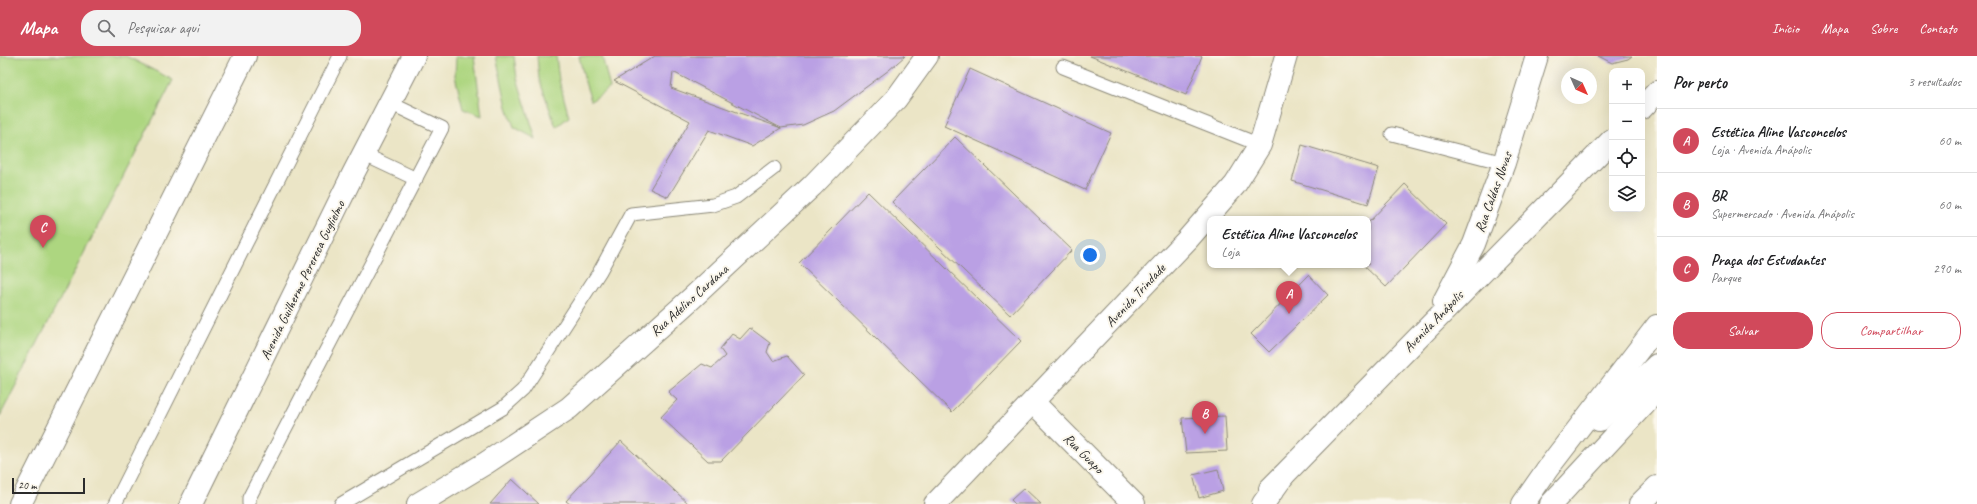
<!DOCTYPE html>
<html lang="pt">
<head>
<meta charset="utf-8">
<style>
	:root { --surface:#fff; --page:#f2f2f2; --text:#202124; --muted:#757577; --line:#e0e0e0; --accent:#d1495b }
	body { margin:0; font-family:Caveat,sans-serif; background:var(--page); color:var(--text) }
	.controls { position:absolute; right:12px; top:12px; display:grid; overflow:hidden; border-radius:8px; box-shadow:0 4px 16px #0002 }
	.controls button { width:36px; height:36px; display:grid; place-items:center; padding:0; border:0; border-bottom:1px solid var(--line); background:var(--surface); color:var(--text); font:20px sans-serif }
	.compass { position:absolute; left:1561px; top:12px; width:36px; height:36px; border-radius:50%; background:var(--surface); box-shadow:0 4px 16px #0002; rotate:135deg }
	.scale { position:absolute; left:12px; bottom:10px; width:73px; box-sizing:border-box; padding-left:4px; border:2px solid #2b2b2b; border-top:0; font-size:11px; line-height:14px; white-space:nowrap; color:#2b2b2b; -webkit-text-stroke:3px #fbf7ec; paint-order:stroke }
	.you { position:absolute; left:1090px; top:199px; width:14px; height:14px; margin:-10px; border:3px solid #fff; border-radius:50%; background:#1a73e8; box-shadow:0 0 0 6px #1a73e833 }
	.badge { display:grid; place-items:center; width:26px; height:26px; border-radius:50%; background:var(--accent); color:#fff; font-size:13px; font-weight:700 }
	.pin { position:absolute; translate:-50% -33px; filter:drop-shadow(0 1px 2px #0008) }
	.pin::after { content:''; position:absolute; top:21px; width:14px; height:12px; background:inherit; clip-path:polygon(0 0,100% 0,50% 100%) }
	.popup { position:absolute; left:1207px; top:160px; width:164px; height:52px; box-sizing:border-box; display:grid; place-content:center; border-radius:8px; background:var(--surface); filter:drop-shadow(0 1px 3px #0005); font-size:13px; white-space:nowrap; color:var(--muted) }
	.popup b { font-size:15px; color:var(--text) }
	.popup::after { content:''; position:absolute; left:50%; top:100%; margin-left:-8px; border:8px solid transparent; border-top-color:var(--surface) }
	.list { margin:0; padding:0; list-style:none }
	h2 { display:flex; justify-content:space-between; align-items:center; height:52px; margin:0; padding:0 16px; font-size:17px }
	h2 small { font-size:13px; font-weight:400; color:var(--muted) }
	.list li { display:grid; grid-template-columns:26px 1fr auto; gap:12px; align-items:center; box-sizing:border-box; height:64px; padding:0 16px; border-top:1px solid var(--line) }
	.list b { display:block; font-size:15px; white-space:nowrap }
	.list p { margin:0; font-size:13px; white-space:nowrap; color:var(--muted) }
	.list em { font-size:13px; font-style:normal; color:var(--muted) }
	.actions { display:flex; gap:8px; padding:12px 16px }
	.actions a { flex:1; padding:9px 0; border:1px solid var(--accent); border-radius:16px; text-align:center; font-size:14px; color:var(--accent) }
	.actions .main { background:var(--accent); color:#fff }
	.icon { flex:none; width:22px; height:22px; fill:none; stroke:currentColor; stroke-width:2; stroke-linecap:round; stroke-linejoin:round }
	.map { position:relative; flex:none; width:1657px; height:448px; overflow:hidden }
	header { display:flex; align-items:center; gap:24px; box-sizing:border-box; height:56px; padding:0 20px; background:var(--accent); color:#fff }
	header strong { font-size:19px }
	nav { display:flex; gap:22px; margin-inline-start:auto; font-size:14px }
	.search { width:280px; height:36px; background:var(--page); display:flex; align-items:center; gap:10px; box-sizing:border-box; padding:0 14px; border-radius:16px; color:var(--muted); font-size:15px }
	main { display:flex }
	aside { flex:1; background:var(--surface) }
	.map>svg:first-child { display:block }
	.green { fill:#add680; stroke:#6c8056 }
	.building { fill:#baa0e4 }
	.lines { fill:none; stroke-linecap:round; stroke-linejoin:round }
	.service-casing { stroke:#8b8878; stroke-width:15 }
	.minor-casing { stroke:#8b8878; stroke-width:24 }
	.tertiary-casing { stroke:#8b8878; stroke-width:24 }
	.primary-casing { stroke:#8b8878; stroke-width:24 }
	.motorway-casing { stroke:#8b8878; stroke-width:24 }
	.service { stroke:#fff; stroke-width:13 }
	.minor { stroke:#fff; stroke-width:22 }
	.tertiary { stroke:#fff; stroke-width:22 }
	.primary { stroke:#fff; stroke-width:22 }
	.motorway { stroke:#fff; stroke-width:22 }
	.labels { text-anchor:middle; stroke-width:4; stroke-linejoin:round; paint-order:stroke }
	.street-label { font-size:14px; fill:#2b2b2b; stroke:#fbf7ec }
</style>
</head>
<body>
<header>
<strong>Mapa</strong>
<div class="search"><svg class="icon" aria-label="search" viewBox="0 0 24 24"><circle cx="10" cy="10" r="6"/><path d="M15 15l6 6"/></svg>Pesquisar aqui</div>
<nav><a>Início</a><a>Mapa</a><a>Sobre</a><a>Contato</a></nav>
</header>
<main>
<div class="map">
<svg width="1657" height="448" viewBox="0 0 1657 448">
	<rect width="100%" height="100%" fill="#fbf7ec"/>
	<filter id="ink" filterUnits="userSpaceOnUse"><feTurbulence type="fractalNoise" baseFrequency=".025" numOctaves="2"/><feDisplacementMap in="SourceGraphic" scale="8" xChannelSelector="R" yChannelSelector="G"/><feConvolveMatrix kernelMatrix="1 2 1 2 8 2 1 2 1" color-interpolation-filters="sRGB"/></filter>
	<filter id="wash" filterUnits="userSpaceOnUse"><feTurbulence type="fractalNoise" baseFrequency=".012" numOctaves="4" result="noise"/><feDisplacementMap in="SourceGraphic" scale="16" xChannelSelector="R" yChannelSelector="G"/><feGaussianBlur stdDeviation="0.9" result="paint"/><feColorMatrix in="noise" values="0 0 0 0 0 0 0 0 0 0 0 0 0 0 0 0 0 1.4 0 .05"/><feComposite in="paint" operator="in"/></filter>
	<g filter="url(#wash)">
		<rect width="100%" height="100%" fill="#ebe5c6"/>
		<!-- green -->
		<g class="green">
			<polygon points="0,0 126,0 173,24 0,360"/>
			<polygon points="456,0 474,0 482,60 463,53 455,20"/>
			<polygon points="496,0 514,0 517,22 536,83 514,71 507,51"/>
			<polygon points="537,0 556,0 559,24 569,61 556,71 539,23"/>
			<polygon points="579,0 602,0 610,32 591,45 585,26"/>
		</g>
		<g id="blocks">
			<!-- building -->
			<g class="building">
				<polygon points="655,0 905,0 889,14 834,55 803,69 781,72 673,16 671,32 781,72 752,90 709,74 668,141 650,133 690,65 614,25"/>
				<polygon points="1090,0 1202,0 1186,39"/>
				<polygon points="1598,0 1632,0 1628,3 1612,7"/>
				<polygon points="970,13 1111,77 1085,134 944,70"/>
				<polygon points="955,81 1072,194 1010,259 892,146"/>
				<polygon points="1302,89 1379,112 1368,148 1292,125"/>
				<polygon points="1405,128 1446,168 1386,231 1363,209 1368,209 1368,167"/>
				<polygon points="868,136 1021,285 952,356 799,207"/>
				<polygon points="1309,219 1328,239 1269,296 1251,278"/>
				<polygon points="750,272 770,287 767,296 773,305 787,300 804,319 721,405 708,405 661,361 677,344 668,336 702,308 712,312 725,300 720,293 732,278 740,283"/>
				<polygon points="1225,360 1227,395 1186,397 1182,362"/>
				<polygon points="621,385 689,448 570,448 566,445"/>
				<polygon points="1218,413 1223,435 1199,442 1193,419"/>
				<polygon points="512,423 539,448 490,448"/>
				<polygon points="1024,432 1041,448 1015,448 1011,444"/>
			</g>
		</g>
	</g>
	<g filter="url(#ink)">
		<use href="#blocks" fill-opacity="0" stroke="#8b8878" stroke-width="1"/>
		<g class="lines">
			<defs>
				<g id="service">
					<polyline points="1063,11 1260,89"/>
					<polyline points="1392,78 1504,107"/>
					<polyline points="363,98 416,123"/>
					<polyline points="115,448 340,0"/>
					<polyline points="249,448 249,442 442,72 390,47"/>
					<polyline points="341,448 503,352 523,334 600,215 631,158 713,149 736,141 774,112"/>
				</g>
				<g id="minor">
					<polyline points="1642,52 1657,36"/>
					<polyline points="1444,245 1474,188 1504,107 1537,0"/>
					<polyline points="1034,347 1134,448"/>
					<polyline points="1270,433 1612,84"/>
					<polyline points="418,448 486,407 569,352 692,242 812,130 896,43 927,0"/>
				</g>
				<polyline id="tertiary" points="935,448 1187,184 1235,129 1260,89 1286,0"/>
				<g id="primary">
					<polyline points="20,448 245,0"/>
					<polyline points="191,448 353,118 414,0"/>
				</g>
				<g id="motorway">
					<polyline points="1599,364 1657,309"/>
					<polyline points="1263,448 1283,420"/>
					<polyline points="1523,448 1548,412 1657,270"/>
					<polyline points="1551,448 1657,334"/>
					<polyline points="1640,448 1657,431"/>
				</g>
			</defs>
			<!-- service casing -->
			<use href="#service" class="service-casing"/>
			<!-- minor casing -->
			<use href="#minor" class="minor-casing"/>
			<!-- tertiary casing -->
			<use href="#tertiary" class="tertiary-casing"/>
			<!-- primary casing -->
			<use href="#primary" class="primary-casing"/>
			<!-- motorway casing -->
			<use href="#motorway" class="motorway-casing"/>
			<!-- service -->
			<use href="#service" class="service"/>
			<!-- minor -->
			<use href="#minor" class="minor"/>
			<!-- tertiary -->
			<use href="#tertiary" class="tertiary"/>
			<!-- primary -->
			<use href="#primary" class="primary"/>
			<!-- motorway -->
			<use href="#motorway" class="motorway"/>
		</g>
	</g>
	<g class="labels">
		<!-- street labels -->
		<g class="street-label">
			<text transform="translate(1493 136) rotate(-70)" y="5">Rua Caldas Novas</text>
			<text transform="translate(302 224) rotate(-64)" y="5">Avenida Guilherme Perereca Guglielmo</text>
			<text transform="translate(1135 239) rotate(-47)" y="5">Avenida Trindade</text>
			<text transform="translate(689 244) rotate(-42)" y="5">Rua Adelino Cardana</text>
			<text transform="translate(1433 265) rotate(-46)" y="5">Avenida Anápolis</text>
			<text transform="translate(1084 397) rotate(45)" y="5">Rua Guapo</text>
		</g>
	</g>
</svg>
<div class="controls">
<button>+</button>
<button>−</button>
<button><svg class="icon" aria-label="locate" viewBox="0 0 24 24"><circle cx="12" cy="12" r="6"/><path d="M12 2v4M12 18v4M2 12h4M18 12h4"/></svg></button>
<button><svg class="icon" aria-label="layers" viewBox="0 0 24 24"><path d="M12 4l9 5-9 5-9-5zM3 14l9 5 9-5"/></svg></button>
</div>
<svg class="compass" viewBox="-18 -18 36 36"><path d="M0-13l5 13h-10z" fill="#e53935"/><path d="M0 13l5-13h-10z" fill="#757577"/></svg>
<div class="scale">20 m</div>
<div class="you"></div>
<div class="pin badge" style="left:1289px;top:258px">A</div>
<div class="popup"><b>Estética Aline Vasconcelos</b>Loja</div>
<div class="pin badge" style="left:1205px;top:378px">B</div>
<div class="pin badge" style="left:43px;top:192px">C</div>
</div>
<aside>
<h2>Por perto<small>3 resultados</small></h2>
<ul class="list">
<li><span class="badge">A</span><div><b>Estética Aline Vasconcelos</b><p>Loja · Avenida Anápolis</p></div><em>60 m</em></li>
<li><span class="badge">B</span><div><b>BR</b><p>Supermercado · Avenida Anápolis</p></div><em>60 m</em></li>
<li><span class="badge">C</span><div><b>Praça dos Estudantes</b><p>Parque</p></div><em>290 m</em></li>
</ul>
<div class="actions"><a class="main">Salvar</a><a>Compartilhar</a></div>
</aside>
</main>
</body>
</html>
